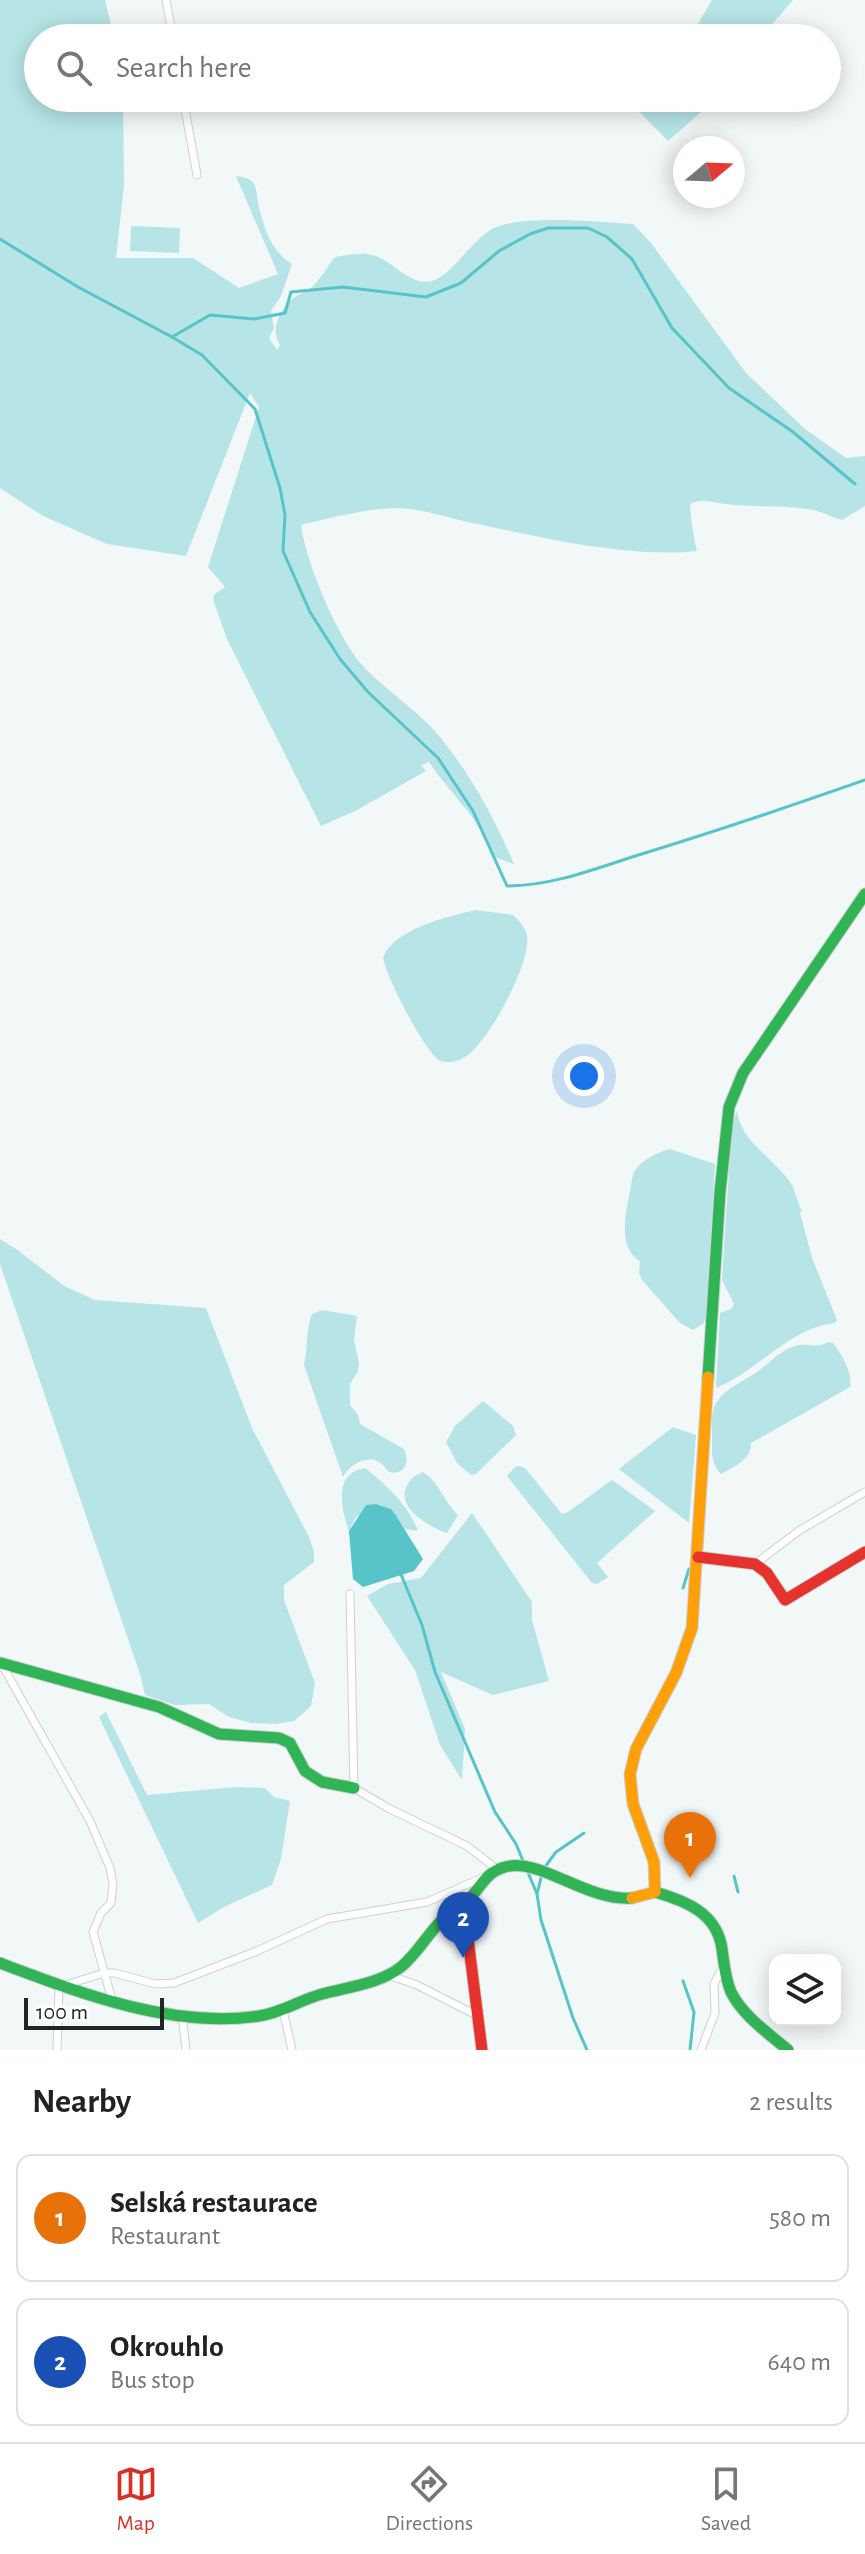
<!DOCTYPE html>
<html lang="en">
<head>
<meta charset="utf-8">
<style>
	:root { --surface:#fff; --page:#f6f6f6; --text:#222; --muted:#767676; --line:#e0e0e0; --accent:#d93025 }
	body { margin:0; font-family:"Alegreya Sans",sans-serif; background:var(--page); color:var(--text) }
	.controls { position:absolute; right:24px; bottom:24px; display:grid; overflow:hidden; border-radius:16px; box-shadow:0 4px 20px #0003 }
	.controls button { width:72px; height:72px; display:grid; place-items:center; padding:0; border:0; border-bottom:2px solid var(--line); background:var(--surface); color:var(--text); font:40px sans-serif }
	.compass { position:absolute; left:673px; top:136px; width:72px; height:72px; border-radius:50%; background:var(--surface); box-shadow:0 4px 20px #0003; rotate:71deg }
	.scale { position:absolute; left:24px; bottom:20px; width:140px; box-sizing:border-box; padding-left:8px; border:4px solid #222525; border-top:0; font-size:22px; line-height:28px; white-space:nowrap; color:#222525; -webkit-text-stroke:6px #fff; paint-order:stroke }
	.you { position:absolute; left:584px; top:1076px; width:28px; height:28px; margin:-20px; border:6px solid #fff; border-radius:50%; background:#1a73e8; box-shadow:0 0 0 12px #1a73e833 }
	.badge { display:grid; place-items:center; width:52px; height:52px; border-radius:50%; background:var(--accent); color:#fff; font-size:26px; font-weight:700 }
	.pin { position:absolute; translate:-50% -66px; filter:drop-shadow(0 2px 4px #0008) }
	.pin::after { content:''; position:absolute; top:42px; width:28px; height:24px; background:inherit; clip-path:polygon(0 0,100% 0,50% 100%) }
	.list { margin:0; padding:0; list-style:none }
	h2 { display:flex; justify-content:space-between; align-items:center; height:104px; margin:0; padding:0 32px; font-size:34px }
	h2 small { font-size:26px; font-weight:400; color:var(--muted) }
	.list li { display:grid; grid-template-columns:52px 1fr auto; gap:24px; align-items:center; box-sizing:border-box; height:128px; margin:0 16px 16px; padding:0 16px; border:2px solid var(--line); border-radius:16px }
	.list b { display:block; font-size:30px; white-space:nowrap }
	.list p { margin:0; font-size:26px; white-space:nowrap; color:var(--muted) }
	.list em { font-size:26px; font-style:normal; color:var(--muted) }
	.icon { flex:none; width:44px; height:44px; fill:none; stroke:currentColor; stroke-width:2; stroke-linecap:round; stroke-linejoin:round }
	.map { position:relative; flex:none; width:865px; height:2050px; overflow:hidden }
	.search { position:absolute; background:var(--surface); box-shadow:0 4px 20px #0003; left:24px; right:24px; top:24px; height:88px; display:flex; align-items:center; gap:20px; box-sizing:border-box; padding:0 28px; border-radius:44px; color:var(--muted); font-size:30px }
	.sheet { height:392px; background:var(--surface) }
	nav { display:flex; justify-content:space-around; align-items:center; box-sizing:border-box; height:112px; border-top:2px solid var(--line); background:var(--surface); font-size:22px; color:var(--muted) }
	nav a { display:grid; justify-items:center; gap:4px }
	nav .on { color:var(--accent) }
	.map>svg:first-child { display:block }
	.green { fill:#b7e4e6 }
	.water { fill:#56c4c9 }
	.lines { fill:none; stroke-linecap:round; stroke-linejoin:round }
	.stream { stroke:#56c4c9; stroke-width:3 }
	.street-casing { stroke:#cdd1d1; stroke-width:9 }
	.fast-casing { stroke:#cdd1d1; stroke-width:13 }
	.slow-casing { stroke:#cdd1d1; stroke-width:13 }
	.jam-casing { stroke:#cdd1d1; stroke-width:13 }
	.street { stroke:#fdfefe; stroke-width:7 }
	.fast { stroke:#30b455; stroke-width:11 }
	.slow { stroke:#ff9f0a; stroke-width:11 }
	.jam { stroke:#e5322d; stroke-width:11 }
</style>
</head>
<body>
<div class="map">
<svg width="865" height="2050" viewBox="0 0 865 2050">
	<rect width="100%" height="100%" fill="#f2f7f7"/>
	<!-- green -->
	<g class="green">
		<path d="M0 0H105L114 38H38V98H123L124 185 116 258H193L239 288 278 274 236 176C243 177 250 178 254 184 257 189 257 198 258 203 264 227 269 249 292 264L281 296 271 311 274 328 269 338 277 350 280 345C269 328 281 307 296 296 299 294 304 293 307 291 318 284 327 267 335 257 349 255 364 251 378 257 395 264 411 286 432 281 452 275 471 241 492 229 521 214 599 222 633 224L651 243 746 373 805 429 846 458 865 456V506L842 520C833 518 826 513 817 511 791 504 756 508 727 504 715 503 702 497 690 504 691 521 693 535 697 551 628 558 546 539 478 524 451 519 422 508 394 508 363 509 333 518 303 524L301 527C308 566 336 636 363 666 387 692 418 710 440 737 471 775 495 819 514 864L494 857C483 821 449 793 429 762L421 765 426 771 355 811 321 826 227 639 213 599 215 594 225 587 208 567 259 407 250 393 186 556 107 544 43 516 0 488Z"/>
		<polygon points="712,0 793,0 760,38 690,38"/>
		<polygon points="626,98 717,98 668,141"/>
		<polygon points="131,226 180,228 179,253 130,251"/>
		<path d="M476 910 513 915C519 921 525 927 527 935 532 962 488 1043 465 1057 457 1062 450 1063 440 1061 423 1049 388 980 383 958 393 929 449 916 476 910Z"/>
		<path d="M737 1111C741 1144 778 1160 793 1187 796 1195 798 1204 802 1211L800 1213 812 1258 837 1320 835 1323C789 1328 758 1371 716 1388L720 1313 731 1309 734 1304 722 1280 732 1124Z"/>
		<path d="M670 1149 715 1164 706 1317 704 1323 693 1330 680 1323 642 1280 639 1273 640 1261C617 1248 626 1212 630 1191 631 1186 632 1177 634 1172 641 1160 658 1152 670 1149Z"/>
		<polygon points="0,1239 19,1251 64,1286 95,1300 206,1308 252,1428 309,1537 314,1552 314,1562 284,1585 284,1600 315,1683 311,1706 294,1721 276,1724 251,1723 229,1717 209,1704 175,1705 145,1695 140,1674 0,1264"/>
		<path d="M322 1310 357 1316 354 1340 359 1363 358 1371 350 1384V1405L358 1415 360 1424 404 1449C410 1461 405 1476 389 1472 386 1469 383 1464 379 1462 367 1454 348 1466 343 1477L304 1365C308 1349 306 1328 312 1314Z"/>
		<path d="M828 1342 833 1343C842 1355 853 1373 850 1387L751 1443C752 1459 734 1467 721 1474 711 1464 712 1453 712 1439 712 1430 711 1417 714 1408 719 1391 744 1381 757 1372 769 1364 777 1353 792 1347 806 1341 816 1350 828 1342Z"/>
		<polygon points="483,1401 513,1426 516,1435 476,1474 471,1475 457,1463 446,1442 455,1426"/>
		<polygon points="673,1427 696,1435 689,1523 619,1469"/>
		<polygon points="519,1466 525,1468 562,1514 568,1512 612,1480 655,1511 597,1563 608,1577 597,1584 592,1583 507,1476 515,1467"/>
		<path d="M365 1468C386 1485 408 1504 418 1531L405 1529 391 1509 376 1504 356 1517 349 1531C341 1509 333 1473 365 1468Z"/>
		<path d="M423 1472C439 1482 444 1502 458 1515L447 1533C429 1527 393 1506 408 1484 412 1477 416 1475 423 1472Z"/>
		<polygon points="472,1513 532,1602 532,1620 549,1681 493,1695 441,1672 465,1729 462,1780 440,1745 415,1670 367,1596 388,1584 421,1578"/>
		<polygon points="106,1712 147,1795 236,1787 265,1788 274,1797 290,1801 281,1859 272,1885 224,1907 198,1923 99,1717"/>
	</g>
	<!-- water -->
	<polygon class="water" points="376,1504 391,1509 395,1514 423,1559 414,1571 363,1587 353,1579 349,1531 366,1505"/>
	<g class="lines">
		<!-- stream -->
		<g class="stream">
			<polyline points="0,239 78,287 172,337 210,315 254,319 285,313 291,292 343,287 426,297 461,283 499,251 530,234 548,228 588,228 607,237 632,259 672,328 729,388 793,432 855,484"/>
			<path d="M172 337 202 355 255 409 280 488 285 515 283 551 310 612 340 659 368 692 438 758 473 811 507 886C550 886 592 870 632 857 711 833 788 807 865 780"/>
			<polyline points="400,1572 422,1625 435,1672 495,1812 516,1844 524,1863"/>
			<polyline points="683,1588 689,1569"/>
			<polyline points="545,1867 556,1852 584,1833"/>
			<polyline points="527,1870 537,1894"/>
			<polyline points="542,1874 537,1894 541,1920 573,2018 587,2050"/>
			<polyline points="734,1876 738,1892"/>
			<polyline points="683,1981 694,2012 690,2050"/>
		</g>
		<defs>
			<g id="street">
				<polyline points="166,0 173,38"/>
				<polyline points="183,98 197,175"/>
				<polyline points="755,1564 800,1530 865,1492"/>
				<polyline points="350,1594 354,1788 388,1808 467,1846 498,1870"/>
				<polyline points="1,1663 90,1821 110,1868 113,1884 111,1903 101,1913 93,1932 112,2000"/>
				<polyline points="388,1975 417,1985 476,2015"/>
				<polyline points="283,2010 292,2050"/>
				<polyline points="182,2015 186,2050"/>
				<polyline points="57,2050 59,1987 104,1973 114,1973 156,1984 174,1983 257,1951 327,1919 427,1902 484,1877"/>
				<polyline points="701,2050 715,2013 714,1984 723,1967"/>
			</g>
			<g id="fast">
				<polyline points="708,1377 720,1192 729,1107 743,1073 865,894"/>
				<polyline points="1,1663 159,1707 219,1734 279,1738 290,1743 305,1771 322,1782 354,1788"/>
				<path d="M655 1892C686 1901 717 1913 722 1949 724 1963 725 1978 731 1992 743 2016 768 2033 788 2050"/>
				<path d="M0 1963C80 1993 172 2029 259 2016 281 2013 300 2000 322 1994 348 1987 379 1984 401 1967 417 1954 427 1935 441 1921 450 1912 461 1907 469 1899 482 1886 486 1872 505 1867 540 1857 585 1901 632 1898"/>
			</g>
			<polyline id="slow" points="632,1898 655,1892 654,1862 633,1804 630,1774 636,1749 676,1673 692,1628 708,1377"/>
			<g id="jam">
				<polyline points="698,1557 755,1564 767,1573 785,1600 865,1552"/>
				<polyline points="470,1898 466,1923 482,2050"/>
			</g>
		</defs>
		<!-- street casing -->
		<use href="#street" class="street-casing"/>
		<!-- fast casing -->
		<use href="#fast" class="fast-casing"/>
		<!-- slow casing -->
		<use href="#slow" class="slow-casing"/>
		<!-- jam casing -->
		<use href="#jam" class="jam-casing"/>
		<!-- street -->
		<use href="#street" class="street"/>
		<!-- fast -->
		<use href="#fast" class="fast"/>
		<!-- slow -->
		<use href="#slow" class="slow"/>
		<!-- jam -->
		<use href="#jam" class="jam"/>
	</g>
</svg>
<div class="controls">
<button><svg class="icon" aria-label="layers" viewBox="0 0 24 24"><path d="M12 4l9 5-9 5-9-5zM3 14l9 5 9-5"/></svg></button>
</div>
<svg class="compass" viewBox="-18 -18 36 36"><path d="M0-13l5 13h-10z" fill="#e53935"/><path d="M0 13l5-13h-10z" fill="#767676"/></svg>
<div class="scale">100 m</div>
<div class="you"></div>
<div class="pin badge" style="left:690px;top:1878px;background:#e8710a">1</div>
<div class="pin badge" style="left:463px;top:1958px;background:#1a4fb4">2</div>
<div class="search"><svg class="icon" aria-label="search" viewBox="0 0 24 24"><circle cx="10" cy="10" r="6"/><path d="M15 15l6 6"/></svg>Search here</div>
</div>
<section class="sheet">
<h2>Nearby<small>2 results</small></h2>
<ul class="list">
<li><span class="badge" style="background:#e8710a">1</span><div><b>Selská restaurace</b><p>Restaurant</p></div><em>580 m</em></li>
<li><span class="badge" style="background:#1a4fb4">2</span><div><b>Okrouhlo</b><p>Bus stop</p></div><em>640 m</em></li>
</ul>
</section>
<nav>
<a class="on"><svg class="icon" aria-label="map" viewBox="0 0 24 24"><path d="M3 6l6-2 6 2 6-2v14l-6 2-6-2-6 2zM9 4v14M15 6v14"/></svg>Map</a>
<a><svg class="icon" aria-label="directions" viewBox="0 0 24 24"><path d="M12 3l9 9-9 9-9-9zM9 14v-3h6M13 9l2 2-2 2"/></svg>Directions</a>
<a><svg class="icon" aria-label="saved" viewBox="0 0 24 24"><path d="M7 4h10v16l-5-4-5 4z"/></svg>Saved</a>
</nav>
</body>
</html>
